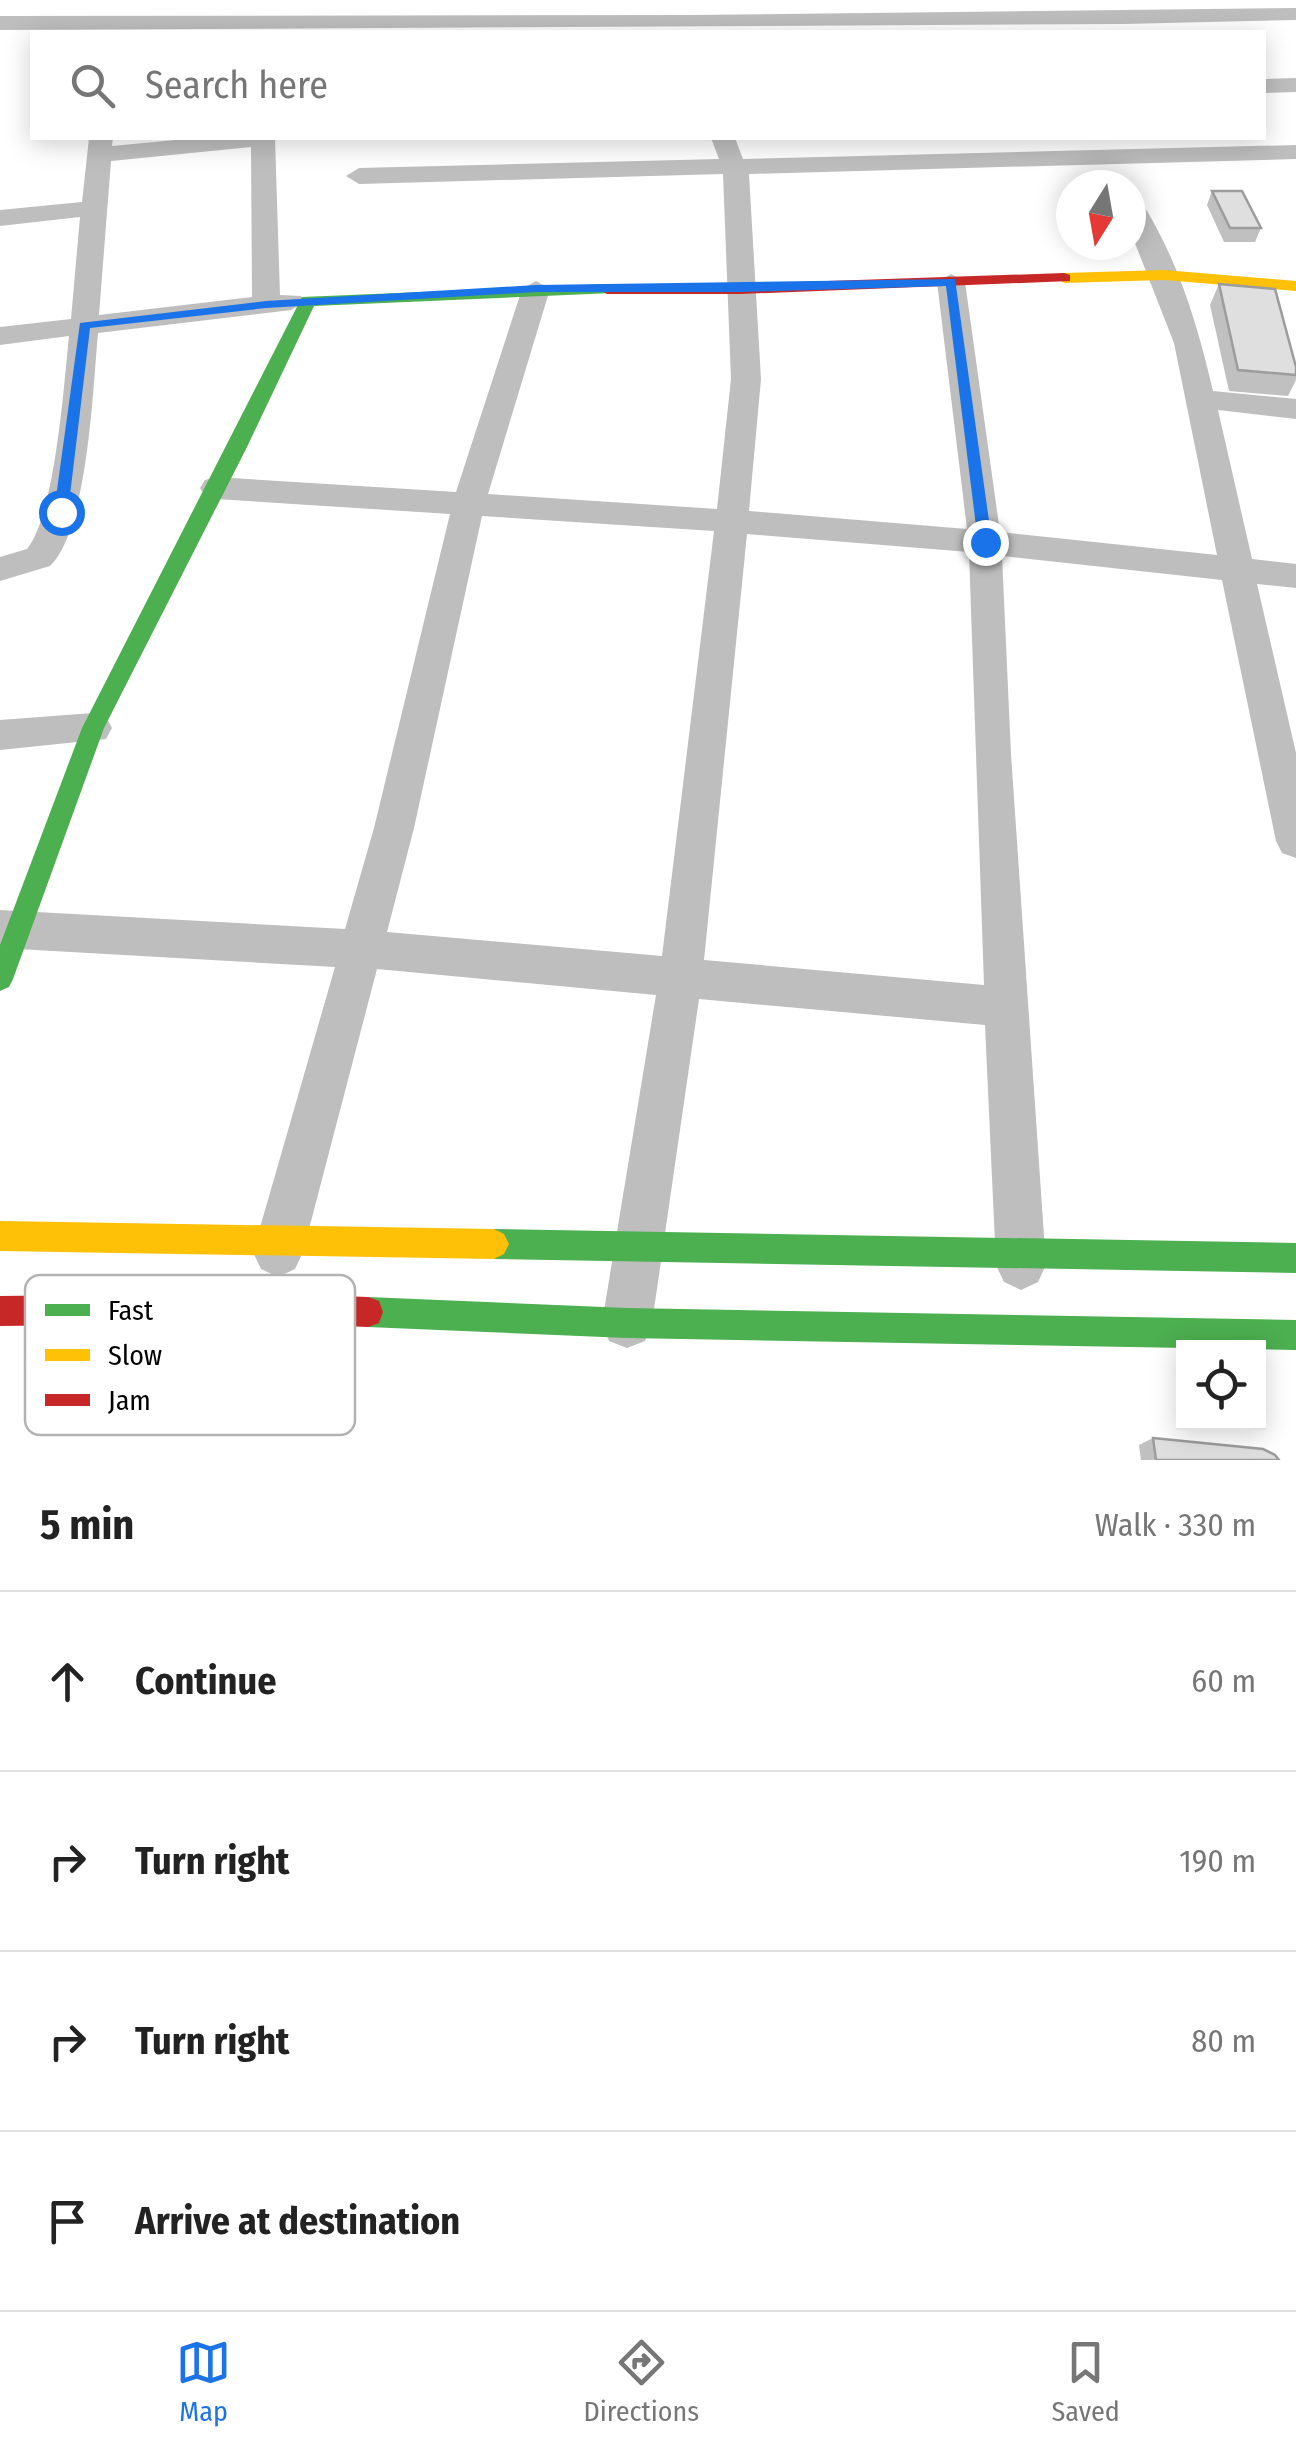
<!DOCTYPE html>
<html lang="en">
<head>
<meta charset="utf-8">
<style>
	:root { --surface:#fff; --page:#f6f6f6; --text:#222; --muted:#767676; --line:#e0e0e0; --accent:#1a73e8 }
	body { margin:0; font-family:"Fira Sans Condensed",sans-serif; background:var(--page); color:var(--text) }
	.controls { position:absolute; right:30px; bottom:30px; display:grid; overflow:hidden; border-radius:0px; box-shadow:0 5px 25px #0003 }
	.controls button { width:90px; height:90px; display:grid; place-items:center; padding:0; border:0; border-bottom:2px solid var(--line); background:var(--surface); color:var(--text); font:50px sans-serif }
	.compass { position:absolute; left:1056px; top:170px; width:90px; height:90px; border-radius:50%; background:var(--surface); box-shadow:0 5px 25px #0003; rotate:191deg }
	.stop { position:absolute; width:30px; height:30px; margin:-22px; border:8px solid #1a73e8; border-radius:50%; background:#fff }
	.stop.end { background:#1a73e8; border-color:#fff; box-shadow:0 2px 10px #0008 }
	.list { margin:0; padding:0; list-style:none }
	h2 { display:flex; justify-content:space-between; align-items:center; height:130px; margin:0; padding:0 40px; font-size:42px }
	h2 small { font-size:32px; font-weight:400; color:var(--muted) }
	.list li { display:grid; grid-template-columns:65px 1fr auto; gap:30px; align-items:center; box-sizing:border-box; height:180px; padding:0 40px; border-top:2px solid var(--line) }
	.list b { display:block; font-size:38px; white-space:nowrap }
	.list em { font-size:32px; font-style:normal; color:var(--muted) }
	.icon { flex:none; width:55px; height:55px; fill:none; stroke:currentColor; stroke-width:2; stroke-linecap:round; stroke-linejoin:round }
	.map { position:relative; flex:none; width:1296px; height:1460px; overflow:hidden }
	.search { position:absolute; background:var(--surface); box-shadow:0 5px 25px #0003; left:30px; right:30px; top:30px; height:110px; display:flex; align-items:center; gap:25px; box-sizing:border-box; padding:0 35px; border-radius:0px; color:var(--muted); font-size:38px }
	.sheet { height:850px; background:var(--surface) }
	nav { display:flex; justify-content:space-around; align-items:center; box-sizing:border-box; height:140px; border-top:2px solid var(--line); background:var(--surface); font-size:28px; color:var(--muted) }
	nav a { display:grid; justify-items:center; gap:5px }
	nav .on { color:var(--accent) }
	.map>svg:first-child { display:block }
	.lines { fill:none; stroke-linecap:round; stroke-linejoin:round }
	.street { fill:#bebebe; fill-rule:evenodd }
	.fast { fill:#4caf50; fill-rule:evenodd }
	.slow { fill:#ffc107; fill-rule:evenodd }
	.jam { fill:#c62828; fill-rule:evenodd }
	.wall { fill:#c0c0c0 }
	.building { fill:#dfdfdf; stroke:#9c9c9c; stroke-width:2.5 }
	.route { fill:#1a73e8 }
	.key { fill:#fff; stroke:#b2b2b2; stroke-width:2.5 }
	.key-label { font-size:28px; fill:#000 }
</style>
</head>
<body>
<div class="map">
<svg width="1296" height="1460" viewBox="0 0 1296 1460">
	<rect width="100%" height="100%" fill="#fff"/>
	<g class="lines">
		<!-- street -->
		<g class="street">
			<polygon points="1296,8 1296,20 1124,24 0,30 0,16 691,15"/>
			<polygon points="1296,78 1296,92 1264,93 1264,79"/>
			<path d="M89 138H113L112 146 197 138H275L280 295 301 296 305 302 291 310 98 333C93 386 88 530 50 566L0 581V557L27 549C55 515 64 384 69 336L0 345V327L71 319 80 217 0 226V210L82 202ZM251 147 252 297 99 315 111 161Z"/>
			<path d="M711 138H735L743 159 1296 145V159L749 174 761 379 749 511 967 529 937 282 951 274 965 282 1000 532 1217 555 1174 343 1131 233V197L1140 200C1177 256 1198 326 1213 391L1296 399V419L1218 410 1252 559 1296 564V588L1257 584 1296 753V858L1282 853 1276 841 1222 580 1002 556 1011 754 1046 1265 1038 1282 1021 1290 1004 1282 996 1265 985 1025 699 999 652 1323 645 1341 627 1348 609 1341 602 1323 656 995 377 969 303 1252 295 1269 278 1277 261 1269 253 1252 335 967 0 948V910L345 929 374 828 450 514 216 499 205 496 200 488 205 480 216 477 456 492 522 289 536 281 550 289 488 494 717 509 731 379 723 174 359 184 346 176 359 168 719 159ZM482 516 714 531 662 956 387 932 414 828ZM747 534 969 552 984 985 704 960Z"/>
			<polygon points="93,713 106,717 112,728 106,739 0,750 0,720"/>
		</g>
		<!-- fast -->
		<g class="fast">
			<polygon points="607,284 613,285 613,293 314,306 246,449 104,728 13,979 9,987 0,991 0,945 82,728 302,297"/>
			<polygon points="494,1229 1296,1243 1296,1273 494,1259 484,1254 479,1244 484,1234"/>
			<polygon points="368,1297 627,1308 1296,1320 1296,1350 627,1338 368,1327 357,1323 353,1312 357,1301"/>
		</g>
		<!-- slow -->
		<g class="slow">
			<polygon points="1164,270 1296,281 1296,291 1164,280 1064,283 1056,278 1064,273"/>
			<polygon points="0,1221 494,1229 504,1234 509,1244 504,1254 494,1259 0,1251"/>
		</g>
		<!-- jam -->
		<g class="jam">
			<polygon points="1064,273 1070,275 1070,281 741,294 607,294 599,289 607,284 741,284"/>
			<polygon points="261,1293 368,1297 379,1301 383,1312 379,1323 368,1327 261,1323 0,1326 0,1296"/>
		</g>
	</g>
	<!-- wall -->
	<g class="wall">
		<polygon points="1212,191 1261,228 1255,242 1224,242 1207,205"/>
		<polygon points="1219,284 1296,375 1296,380 1288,396 1229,391 1210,305"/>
		<polygon points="1153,1438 1279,1460 1141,1460 1139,1445"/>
	</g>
	<!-- building -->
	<g class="building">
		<polygon points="1212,191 1242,191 1261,228 1230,228"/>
		<polygon points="1219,284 1275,289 1296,367 1296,375 1238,370"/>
		<polygon points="1153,1438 1263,1449 1275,1455 1279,1460 1156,1460"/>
	</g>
	<!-- route -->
	<polygon class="route" points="955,279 992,542 985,547 978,542 946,286 742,292 536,292 266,308 90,328 68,512 61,517 54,512 80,323 266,301 536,285"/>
	<!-- legend -->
	<rect x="25" y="1275" width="330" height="160" rx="15" class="key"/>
	<rect x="45" y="1304" width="45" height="12" fill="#4caf50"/>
	<rect x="45" y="1349" width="45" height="12" fill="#ffc107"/>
	<rect x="45" y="1394" width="45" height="12" fill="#c62828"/>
	<g class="key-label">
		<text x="108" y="1320">Fast</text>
		<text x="108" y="1365">Slow</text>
		<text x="108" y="1410">Jam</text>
	</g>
</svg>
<div class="controls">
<button><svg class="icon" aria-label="locate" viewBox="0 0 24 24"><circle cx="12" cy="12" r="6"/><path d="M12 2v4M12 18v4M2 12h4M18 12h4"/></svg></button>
</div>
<svg class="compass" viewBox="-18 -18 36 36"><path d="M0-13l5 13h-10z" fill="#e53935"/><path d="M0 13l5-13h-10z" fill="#767676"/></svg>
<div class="stop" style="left:61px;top:512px"></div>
<div class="stop end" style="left:985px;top:542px"></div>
<div class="search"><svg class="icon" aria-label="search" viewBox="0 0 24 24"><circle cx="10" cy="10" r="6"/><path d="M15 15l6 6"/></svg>Search here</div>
</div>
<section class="sheet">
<h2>5 min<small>Walk · 330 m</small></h2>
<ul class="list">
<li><svg class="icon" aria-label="ahead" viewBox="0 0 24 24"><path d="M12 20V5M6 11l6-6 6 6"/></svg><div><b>Continue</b></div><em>60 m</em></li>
<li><svg class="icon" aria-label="right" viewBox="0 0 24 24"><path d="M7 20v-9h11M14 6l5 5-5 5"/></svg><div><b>Turn right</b></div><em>190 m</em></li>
<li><svg class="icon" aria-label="right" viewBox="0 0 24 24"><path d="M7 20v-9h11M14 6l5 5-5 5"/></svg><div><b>Turn right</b></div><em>80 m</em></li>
<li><svg class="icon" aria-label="arrive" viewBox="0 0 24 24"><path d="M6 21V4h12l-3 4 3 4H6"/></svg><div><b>Arrive at destination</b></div></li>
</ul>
</section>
<nav>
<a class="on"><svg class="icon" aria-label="map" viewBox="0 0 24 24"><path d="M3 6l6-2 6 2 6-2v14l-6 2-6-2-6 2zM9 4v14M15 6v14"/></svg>Map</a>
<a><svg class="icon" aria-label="directions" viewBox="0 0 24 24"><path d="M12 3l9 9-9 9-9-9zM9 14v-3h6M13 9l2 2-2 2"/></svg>Directions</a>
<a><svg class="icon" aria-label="saved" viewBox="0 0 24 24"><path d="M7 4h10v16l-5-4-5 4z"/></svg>Saved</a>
</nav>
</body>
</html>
